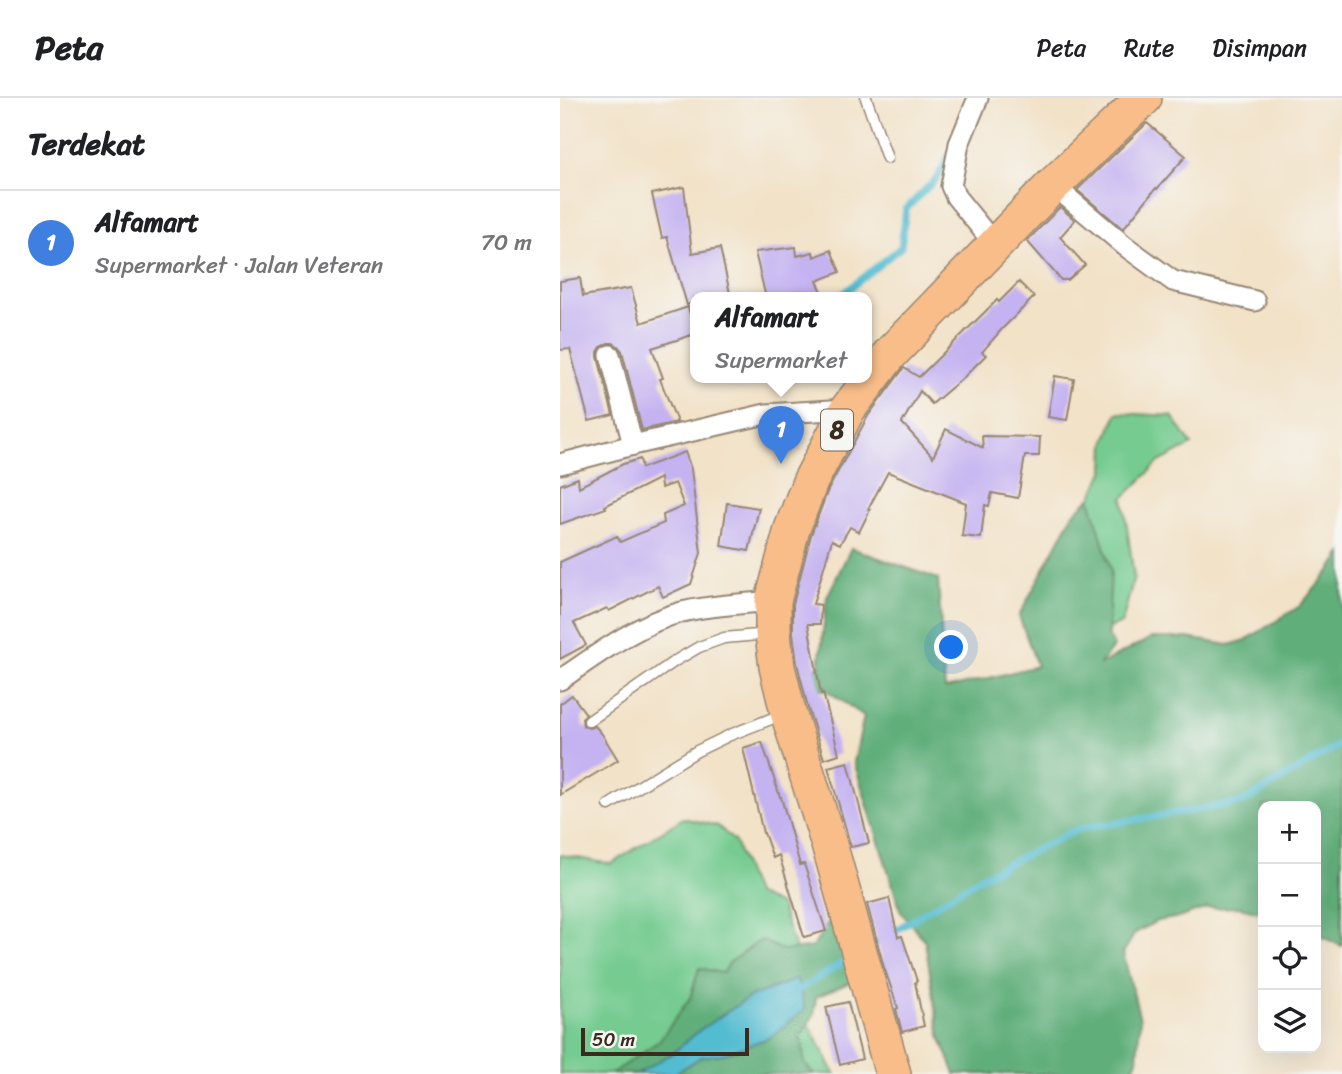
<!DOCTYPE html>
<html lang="id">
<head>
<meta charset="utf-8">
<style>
	:root { --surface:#fff; --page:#f6f6f6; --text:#202124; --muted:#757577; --line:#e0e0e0; --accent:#7c3aed }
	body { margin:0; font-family:Sriracha,sans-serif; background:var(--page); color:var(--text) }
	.controls { position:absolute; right:21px; bottom:21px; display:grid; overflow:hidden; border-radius:14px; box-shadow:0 7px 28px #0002 }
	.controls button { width:63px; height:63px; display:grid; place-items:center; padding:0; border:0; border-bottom:2px solid var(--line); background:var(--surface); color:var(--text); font:35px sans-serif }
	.scale { position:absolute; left:21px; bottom:18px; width:168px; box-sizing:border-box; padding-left:7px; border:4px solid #3b2a1e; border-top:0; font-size:19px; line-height:24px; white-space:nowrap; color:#3b2a1e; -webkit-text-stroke:5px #f6f6f2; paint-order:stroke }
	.you { position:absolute; left:392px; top:550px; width:24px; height:24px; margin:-18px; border:5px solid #fff; border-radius:50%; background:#1a73e8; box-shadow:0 0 0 10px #1a73e833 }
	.badge { display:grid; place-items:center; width:46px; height:46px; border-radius:50%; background:var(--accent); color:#fff; font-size:23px; font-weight:700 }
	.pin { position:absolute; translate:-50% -58px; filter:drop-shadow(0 2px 4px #0008) }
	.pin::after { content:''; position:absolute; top:37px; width:24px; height:21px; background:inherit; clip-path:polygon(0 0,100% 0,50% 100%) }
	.popup { position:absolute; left:130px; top:194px; width:182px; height:91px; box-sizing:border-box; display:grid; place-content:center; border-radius:14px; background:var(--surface); filter:drop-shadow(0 2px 5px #0005); font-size:23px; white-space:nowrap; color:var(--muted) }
	.popup b { font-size:26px; color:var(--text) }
	.popup::after { content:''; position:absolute; left:50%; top:100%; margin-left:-14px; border:14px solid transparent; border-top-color:var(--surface) }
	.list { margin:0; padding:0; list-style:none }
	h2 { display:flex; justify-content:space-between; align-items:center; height:91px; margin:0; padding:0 28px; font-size:30px }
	h2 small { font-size:23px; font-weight:400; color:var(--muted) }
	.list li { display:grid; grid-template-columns:46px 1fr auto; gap:21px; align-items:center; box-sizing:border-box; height:105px; padding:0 28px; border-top:2px solid var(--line) }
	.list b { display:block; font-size:26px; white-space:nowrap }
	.list p { margin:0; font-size:23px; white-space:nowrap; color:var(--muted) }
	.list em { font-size:23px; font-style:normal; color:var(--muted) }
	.icon { flex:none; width:38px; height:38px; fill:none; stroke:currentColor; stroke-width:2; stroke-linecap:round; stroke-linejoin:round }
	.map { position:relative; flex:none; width:782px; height:976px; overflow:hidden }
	header { display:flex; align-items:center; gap:42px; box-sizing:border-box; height:98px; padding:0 35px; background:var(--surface); border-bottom:2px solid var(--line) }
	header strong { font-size:33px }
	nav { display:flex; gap:38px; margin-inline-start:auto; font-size:24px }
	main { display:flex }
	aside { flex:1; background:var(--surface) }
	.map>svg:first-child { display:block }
	.green { fill:#75cb90; stroke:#587a57; stroke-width:2 }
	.forest { fill:#60af7a; stroke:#4e6c4c; stroke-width:2 }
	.water { fill:#53bcd0; stroke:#477377; stroke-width:2 }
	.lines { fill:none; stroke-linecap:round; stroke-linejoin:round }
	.stream { stroke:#53bcd0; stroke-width:7 }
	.building { fill:#c4b2f1 }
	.lane-casing { stroke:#968673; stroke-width:13 }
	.street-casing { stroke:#968673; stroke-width:23 }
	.highway-casing { stroke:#968673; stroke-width:38 }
	.lane { stroke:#fff; stroke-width:10 }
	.street { stroke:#fff; stroke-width:19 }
	.highway { stroke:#f8bd89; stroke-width:35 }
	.labels { text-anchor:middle; stroke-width:5; stroke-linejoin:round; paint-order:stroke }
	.shield { fill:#f6f6f2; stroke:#73675e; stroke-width:2 }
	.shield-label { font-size:24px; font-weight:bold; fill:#3b2a1e }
</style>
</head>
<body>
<header>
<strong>Peta</strong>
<nav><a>Peta</a><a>Rute</a><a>Disimpan</a></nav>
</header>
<main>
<aside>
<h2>Terdekat<small></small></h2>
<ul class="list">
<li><span class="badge" style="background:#3f7fe0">1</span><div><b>Alfamart</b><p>Supermarket · Jalan Veteran</p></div><em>70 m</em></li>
</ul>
</aside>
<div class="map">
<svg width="782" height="976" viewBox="0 0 782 976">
	<rect width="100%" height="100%" fill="#f6f6f2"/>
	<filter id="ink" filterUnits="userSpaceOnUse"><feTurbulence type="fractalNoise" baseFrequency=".0143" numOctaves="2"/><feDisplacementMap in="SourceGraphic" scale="14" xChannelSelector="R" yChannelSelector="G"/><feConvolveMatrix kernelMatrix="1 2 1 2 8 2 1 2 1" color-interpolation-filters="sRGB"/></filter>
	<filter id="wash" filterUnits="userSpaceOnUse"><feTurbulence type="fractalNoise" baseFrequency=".00686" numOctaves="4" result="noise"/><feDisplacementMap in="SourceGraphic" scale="28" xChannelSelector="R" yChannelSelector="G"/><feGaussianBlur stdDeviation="1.57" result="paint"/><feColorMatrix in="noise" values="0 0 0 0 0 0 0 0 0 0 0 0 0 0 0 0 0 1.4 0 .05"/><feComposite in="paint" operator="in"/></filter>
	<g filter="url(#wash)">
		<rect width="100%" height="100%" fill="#f2e2c8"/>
		<!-- green -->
		<g class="green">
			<polygon points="557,315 612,318 632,347 599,364 563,400 574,479 562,525 501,549 508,446 544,374 545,345"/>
			<polygon points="123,720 158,728 175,744 195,796 220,807 239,861 80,976 0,976 0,757 51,766"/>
			<polygon points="239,908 275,976 119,976"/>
		</g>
		<!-- forest -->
		<g class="forest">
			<polygon points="530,400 551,472 548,538 554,548 539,567 591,540 627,540 669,547 686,542 740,508 770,473 782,455 782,848 756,836 756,708 703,708 703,815 680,809 647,810 621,819 597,823 575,835 563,855 580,921 577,962 571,976 395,976 380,938 365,843 341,814 294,664 304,618 265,591 245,596 239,576 259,569 267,499 291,450 378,481 385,591 477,568 459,518 513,416"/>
			<path d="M274 815 296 882 256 899 254 917 240 939C248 954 237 962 254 976H51L99 943 130 900 139 870 163 875 170 864 201 842 224 853 253 849Z"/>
		</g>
		<!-- water -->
		<polygon class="water" points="237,881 245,911 211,939 164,956 141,959 114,976 77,976 114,954 141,931 190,899"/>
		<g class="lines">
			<!-- stream -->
			<g class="stream">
				<polyline points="278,200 341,149 346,111 377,80 389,58"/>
				<polyline points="307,850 421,779 518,731 684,704 782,645"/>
				<polyline points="232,896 291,860"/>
			</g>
		</g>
		<g id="blocks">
			<!-- building -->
			<g class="building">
				<polygon points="587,25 626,58 597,91 596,90 563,131 517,92"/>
				<polygon points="124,89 132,155 160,150 171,200 135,200 135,204 127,207 107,139 102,140 92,96"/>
				<polygon points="500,109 515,122 500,139 525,167 508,182 501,182 467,143"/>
				<polygon points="236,149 237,158 253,154 254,159 271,152 280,174 257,183 265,200 206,200 195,154"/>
				<polygon points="20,180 23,198 71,190 81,225 128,209 135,236 92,250 103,280 100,281 117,324 82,332 62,253 58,248 53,245 48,245 41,249 38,254 38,259 53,317 29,323 10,251 0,252 0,183"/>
				<polygon points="459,184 474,199 442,231 422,254 426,257 404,279 372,306 360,293 342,325 373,359 386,331 423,350 422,338 480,339 479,358 465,358 458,400 432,395 429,408 425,407 421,440 402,438 406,405 328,374 308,411 310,412 299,434 290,429 280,446 272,442 253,506 261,507 260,526 248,526 261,596 263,595 279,656 264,661 248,610 237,565 233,535 233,506 251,437 268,392 308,318 344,270 359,279 437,202 439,204"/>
				<polygon points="495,278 514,281 507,322 488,319"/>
				<polygon points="125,354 131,371 141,455 131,486 103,499 98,488 49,513 47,510 14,525 26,547 0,561 0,464 57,438 60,444 104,425 103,417 124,408 115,385 101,390 100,380 45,408 46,410 0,426 0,387 18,380 19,389 63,366 80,361 82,370"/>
				<polygon points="167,405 199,410 189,453 161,448"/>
				<polygon points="12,597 26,616 22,620 23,628 29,630 35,628 42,636 58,662 0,697 0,606"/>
				<polygon points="202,644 220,699 221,699 240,767 244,766 266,833 244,839 219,757 213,760 204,735 203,735 183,650"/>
				<polygon points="288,664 309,745 291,749 268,669"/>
				<polygon points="329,800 338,839 342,838 357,883 355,884 364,928 342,934 336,911 338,910 324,869 307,806"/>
				<polygon points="288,904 302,961 280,967 266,909"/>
			</g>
		</g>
	</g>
	<g filter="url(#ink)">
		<use href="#blocks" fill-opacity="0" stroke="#968673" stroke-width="2"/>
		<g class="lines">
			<defs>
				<g id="lane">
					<polyline points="306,0 327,60"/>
					<polyline points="29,623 115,563 139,549 164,540 209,536"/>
					<polyline points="49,707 137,653 170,637 221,617"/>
				</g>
				<g id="street">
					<polyline points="418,0 399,46 391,88 396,99 435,147"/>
					<polyline points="493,87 565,148 613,183 695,203"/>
					<polyline points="50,257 73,347"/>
					<polyline points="0,366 73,347 206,316 288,311"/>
					<path d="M0 582C36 557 79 525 122 514 151 507 183 506 213 503"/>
				</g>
				<polyline id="highway" points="333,976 274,763 228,614 217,569 213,536 213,503 232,431 250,384 288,311 330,256 493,87 584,0"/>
			</defs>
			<!-- lane casing -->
			<use href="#lane" class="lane-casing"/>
			<!-- street casing -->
			<use href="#street" class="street-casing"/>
			<!-- highway casing -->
			<use href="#highway" class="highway-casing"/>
			<!-- lane -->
			<use href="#lane" class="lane"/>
			<!-- street -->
			<use href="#street" class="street"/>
			<!-- highway -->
			<use href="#highway" class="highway"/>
		</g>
	</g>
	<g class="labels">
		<!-- shield labels -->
		<rect class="shield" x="261" y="311.5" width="32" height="41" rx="5"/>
		<g class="shield-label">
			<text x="277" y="340">8</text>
		</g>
	</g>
</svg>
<div class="controls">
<button>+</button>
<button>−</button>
<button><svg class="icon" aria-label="locate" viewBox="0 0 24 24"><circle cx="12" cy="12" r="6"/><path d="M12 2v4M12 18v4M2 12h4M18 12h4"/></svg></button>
<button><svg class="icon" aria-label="layers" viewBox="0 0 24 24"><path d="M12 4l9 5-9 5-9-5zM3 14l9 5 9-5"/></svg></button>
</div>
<div class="scale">50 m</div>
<div class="you"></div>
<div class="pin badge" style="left:221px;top:366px;background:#3f7fe0">1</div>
<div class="popup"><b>Alfamart</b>Supermarket</div>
</div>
</main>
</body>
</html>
